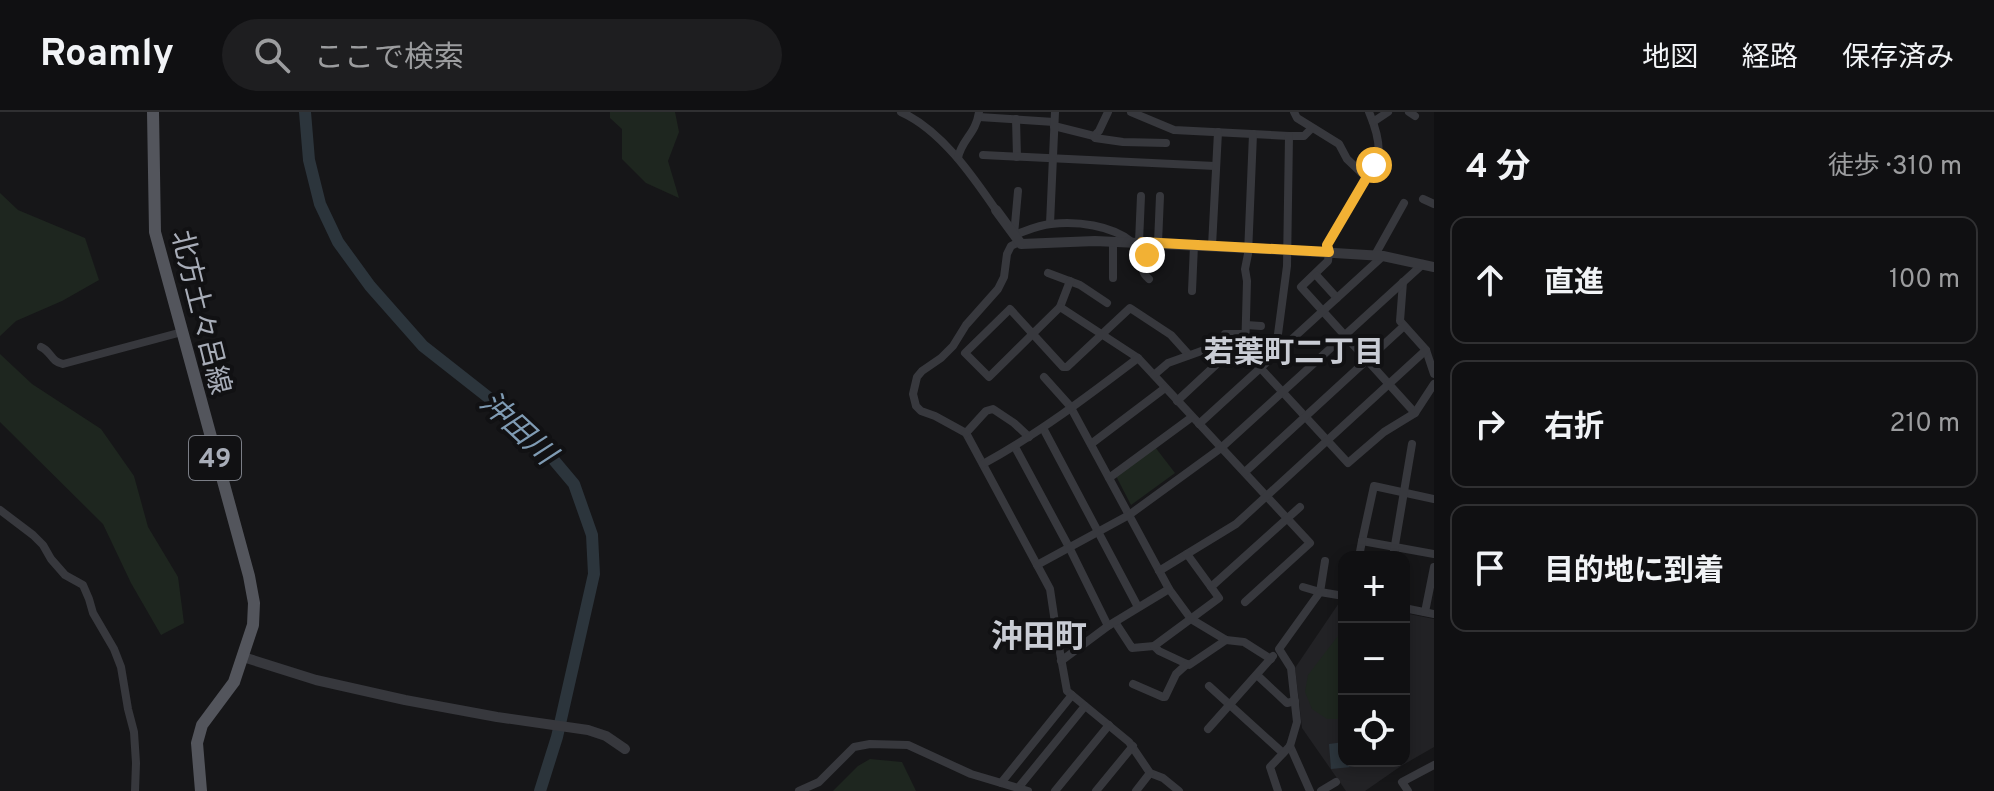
<!DOCTYPE html>
<html lang="ja">
<head>
<meta charset="utf-8">
<style>
	:root { --surface:#101012; --page:#1e1e20; --text:#f1f3f6; --muted:#9c9d9f; --line:#303032 }
	body { margin:0; font-family:Overpass,"Noto Sans JP",sans-serif; background:var(--page); color:var(--text) }
	.controls { position:absolute; right:24px; bottom:24px; display:grid; overflow:hidden; border-radius:16px; box-shadow:0 4px 12px #0003 }
	.controls button { width:72px; height:72px; display:grid; place-items:center; padding:0; border:0; border-bottom:2px solid var(--line); background:var(--surface); color:var(--text); font:40px sans-serif }
	.stop { position:absolute; width:24px; height:24px; margin:-18px; border:6px solid #f2b134; border-radius:50%; background:#fff }
	.stop.end { background:#f2b134; border-color:#fff; box-shadow:0 2px 8px #0008 }
	.list { margin:0; padding:0; list-style:none }
	h2 { display:flex; justify-content:space-between; align-items:center; height:104px; margin:0; padding:0 32px; font-size:34px }
	h2 small { font-size:26px; font-weight:400; color:var(--muted) }
	.list li { display:grid; grid-template-columns:52px 1fr auto; gap:24px; align-items:center; box-sizing:border-box; height:128px; margin:0 16px 16px; padding:0 16px; border:2px solid var(--line); border-radius:16px }
	.list b { display:block; font-size:30px; white-space:nowrap }
	.list em { font-size:26px; font-style:normal; color:var(--muted) }
	.icon { flex:none; width:44px; height:44px; fill:none; stroke:currentColor; stroke-width:2; stroke-linecap:round; stroke-linejoin:round }
	.map { position:relative; flex:none; width:1434px; height:679px; overflow:hidden }
	header { display:flex; align-items:center; gap:48px; box-sizing:border-box; height:112px; padding:0 40px; background:var(--surface); border-bottom:2px solid var(--line) }
	header strong { font-size:38px }
	nav { display:flex; gap:44px; margin-inline-start:auto; font-size:28px }
	.search { width:560px; height:72px; background:var(--page); display:flex; align-items:center; gap:20px; box-sizing:border-box; padding:0 28px; border-radius:44px; color:var(--muted); font-size:30px }
	main { display:flex }
	aside { flex:1; background:var(--surface) }
	.map>svg:first-child { display:block }
	.built { fill:#222225 }
	.green { fill:#1e261f }
	.water { fill:#2c353c }
	.lines { fill:none; stroke-linecap:round; stroke-linejoin:round }
	.river { stroke:#2c353c; stroke-width:12 }
	.minor { stroke:#37383d; stroke-width:8 }
	.tertiary { stroke:#37383d; stroke-width:10 }
	.primary { stroke:#53555c; stroke-width:12 }
	.route { stroke:#f2b134; stroke-width:10 }
	.labels { text-anchor:middle; stroke-width:8; stroke-linejoin:round; paint-order:stroke }
	.shield { fill:#111113; stroke:#7b7e86; stroke-width:2 }
	.shield-label { font-size:26px; font-weight:bold; fill:#a8adb8 }
	.street-label { font-size:28px; fill:#a8adb8; stroke:#111113 }
	.neighbourhood-label { font-size:30px; font-weight:bold; fill:#c9ccd4; stroke:#111113 }
	.water-label { font-size:30px; font-style:italic; fill:#7f9bb3; stroke:#111113 }
	.quarter-label { font-size:32px; font-weight:bold; fill:#c9ccd4; stroke:#111113 }
</style>
</head>
<body>
<header>
<strong>Roamly</strong>
<div class="search"><svg class="icon" aria-label="search" viewBox="0 0 24 24"><circle cx="10" cy="10" r="6"/><path d="M15 15l6 6"/></svg>ここで検索</div>
<nav><a>地図</a><a>経路</a><a>保存済み</a></nav>
</header>
<main>
<div class="map">
<svg width="1434" height="679" viewBox="0 0 1434 679">
	<rect width="100%" height="100%" fill="#161618"/>
	<!-- built -->
	<polygon class="built" points="1341,488 1344,489 1344,649 1404,649 1404,501 1434,507 1434,635 1401,654 1365,679 1346,679 1302,616 1295,556"/>
	<!-- green -->
	<g class="green">
		<polygon points="610,0 675,0 679,20 668,49 679,86 646,71 622,47 622,17 610,6"/>
		<polygon points="0,81 18,98 85,126 99,168 62,189 16,209 0,224"/>
		<polygon points="0,242 32,272 101,317 134,364 148,415 178,465 184,511 161,523 131,471 103,412 0,310"/>
		<polygon points="1155,335 1175,361 1131,393 1116,364"/>
		<polygon points="1344,516 1344,607 1327,607 1312,597 1305,580 1308,563"/>
		<polygon points="870,647 902,650 916,679 833,679 858,654"/>
	</g>
	<!-- water -->
	<polygon class="water" points="1344,630 1344,649 1361,649 1361,654 1331,657 1329,632"/>
	<g class="lines">
		<!-- river -->
		<polyline class="river" points="305,0 309,48 320,92 338,130 370,174 423,234 526,315 574,372 592,423 594,462 557,625 540,679"/>
		<!-- minor -->
		<g class="minor">
			<path d="M901 0C941 18 972 63 996 98"/>
			<polyline points="1131,0 1174,18 1289,24 1304,24 1312,16"/>
			<polyline points="1294,0 1297,6 1339,32 1347,47 1366,65"/>
			<path d="M1369 0C1375 14 1381 31 1378 47L1327 133 1329 140 1328 149 1301 175 1415 301"/>
			<polyline points="1409,0 1415,4"/>
			<polyline points="979,5 1054,10"/>
			<polyline points="1016,7 1017,45"/>
			<polyline points="1373,10 1388,0"/>
			<polyline points="1054,14 1094,24 1099,19 1108,0"/>
			<polyline points="1094,24 1095,26 1123,30 1166,31"/>
			<polyline points="983,43 1215,54"/>
			<path d="M958 46C961 28 976 22 979 0"/>
			<polyline points="1423,87 1434,92"/>
			<polyline points="1050,112 1055,0"/>
			<path d="M1014 123C1026 119 1038 113 1051 112 1077 109 1111 113 1132 130"/>
			<polyline points="1014,123 1018,79"/>
			<polyline points="1113,129 1113,166"/>
			<polyline points="1019,130 1011,134 1007,142 1004,165 998,177 966,213 953,234 941,246 922,259 917,265 913,282 916,294 921,299 935,304 966,321 1050,477 1057,524 1067,579 1129,630 1150,661 1163,666 1179,679"/>
			<polyline points="1139,130 1141,84"/>
			<path d="M1142 130C1144 135 1148 142 1146 148 1144 158 1140 159 1149 167"/>
			<polyline points="1158,131 1160,84"/>
			<polyline points="1212,134 1218,20"/>
			<polyline points="1375,143 1404,91"/>
			<polyline points="1048,161 1080,173 1107,191"/>
			<polyline points="1317,164 1337,186"/>
			<polyline points="1403,170 1400,209 1426,238 1434,262"/>
			<polyline points="1192,179 1194,133"/>
			<polyline points="1060,195 1070,169"/>
			<polyline points="1246,213 1261,214"/>
			<polyline points="1225,222 1245,222"/>
			<polyline points="1278,222 1287,154 1289,24"/>
			<path d="M41 235C51 239 51 250 63 252L182 220"/>
			<polyline points="1189,243 1171,223 1130,196 1067,255 1063,255 1010,197 965,241 989,265 1060,195 1138,246 1310,431 1245,490"/>
			<polyline points="1231,243 1245,242 1247,169 1245,157 1248,142 1253,22"/>
			<polyline points="1154,263 1168,251 1207,237 1212,238 1220,249 1254,249 1348,351 1384,320 1415,301 1434,272"/>
			<polyline points="1044,265 1070,294 1169,477 1191,507 1226,528 1244,530 1271,547"/>
			<polyline points="1177,289 1220,249"/>
			<polyline points="1199,312 1383,144"/>
			<polyline points="1043,316 1138,495"/>
			<polyline points="966,321 986,299 993,297 1014,311 1029,325"/>
			<polyline points="1091,332 1165,276"/>
			<polyline points="1015,335 1070,437 1108,514"/>
			<path d="M983 352C1038 322 1088 284 1138 246"/>
			<polyline points="1245,360 1404,214"/>
			<polyline points="1109,366 1192,305"/>
			<polyline points="1434,387 1374,374 1362,429 1434,442"/>
			<polyline points="0,398 33,423 43,433 51,447 65,463 83,473 89,487 93,501 114,537 121,555 128,597 134,620 136,651 135,679"/>
			<polyline points="1359,445 1362,429"/>
			<polyline points="1393,445 1412,332"/>
			<polyline points="1037,453 1129,403 1221,336 1423,152"/>
			<polyline points="1159,459 1236,412 1426,238"/>
			<polyline points="1211,475 1300,395"/>
			<polyline points="1303,475 1320,480 1325,449"/>
			<polyline points="1404,496 1434,502"/>
			<polyline points="1425,500 1434,455"/>
			<polyline points="1115,510 1132,536 1154,534 1159,539 1189,553 1226,528"/>
			<polyline points="1154,534 1219,486 1187,442"/>
			<polyline points="1061,549 1108,514 1169,477"/>
			<polyline points="1257,563 1287,591 1295,589"/>
			<polyline points="1133,572 1163,585 1165,585 1176,562 1187,552"/>
			<polyline points="1209,574 1283,641"/>
			<polyline points="1208,617 1273,544"/>
			<polyline points="1290,634 1310,679"/>
			<polyline points="1001,671 1072,583"/>
			<polyline points="1019,675 1085,594"/>
			<polyline points="799,679 819,670 854,635 870,632 908,633 971,662 1028,679"/>
			<polyline points="1055,679 1109,613"/>
			<polyline points="1096,679 1133,634"/>
			<polyline points="1136,679 1150,661"/>
			<polyline points="1278,679 1270,655 1290,634 1297,610 1291,556 1279,537 1320,480 1344,484"/>
			<polyline points="1321,679 1336,670"/>
			<polyline points="1408,679 1402,670 1434,653"/>
		</g>
		<!-- tertiary -->
		<g class="tertiary">
			<polyline points="996,98 1021,132 1095,129 1286,138 1383,144 1434,155"/>
			<polyline points="243,545 316,568 405,588 497,605 588,618 606,624 625,637"/>
		</g>
		<!-- primary -->
		<polyline class="primary" points="153,0 155,120 249,464 254,491 253,513 234,570 202,613 197,631 201,679"/>
	</g>
	<g class="lines">
		<!-- route -->
		<polyline class="route" points="1147,143 1142,130 1329,140 1327,133 1374,53"/>
	</g>
	<g class="labels">
		<!-- shield labels -->
		<rect class="shield" x="189" y="324" width="52" height="44" rx="6"/>
		<g class="shield-label">
			<text x="215" y="355">49</text>
		</g>
		<!-- street labels -->
		<g class="street-label">
			<text transform="translate(202 200) rotate(76)" y="10">北方土々呂線</text>
		</g>
		<!-- neighbourhood labels -->
		<g class="neighbourhood-label">
			<text x="1294" y="250">若葉町二丁目</text>
		</g>
		<!-- water labels -->
		<g class="water-label">
			<text transform="translate(518 316) rotate(43)" y="10">沖田川</text>
		</g>
		<!-- quarter labels -->
		<g class="quarter-label">
			<text x="1039" y="535">沖田町</text>
		</g>
	</g>
</svg>
<div class="controls">
<button>+</button>
<button>−</button>
<button><svg class="icon" aria-label="locate" viewBox="0 0 24 24"><circle cx="12" cy="12" r="6"/><path d="M12 2v4M12 18v4M2 12h4M18 12h4"/></svg></button>
</div>
<div class="stop" style="left:1374px;top:53px"></div>
<div class="stop end" style="left:1147px;top:143px"></div>
</div>
<aside>
<h2>4 分<small>徒歩 · 310 m</small></h2>
<ul class="list">
<li><svg class="icon" aria-label="ahead" viewBox="0 0 24 24"><path d="M12 20V5M6 11l6-6 6 6"/></svg><div><b>直進</b></div><em>100 m</em></li>
<li><svg class="icon" aria-label="right" viewBox="0 0 24 24"><path d="M7 20v-9h11M14 6l5 5-5 5"/></svg><div><b>右折</b></div><em>210 m</em></li>
<li><svg class="icon" aria-label="arrive" viewBox="0 0 24 24"><path d="M6 21V4h12l-3 4 3 4H6"/></svg><div><b>目的地に到着</b></div></li>
</ul>
</aside>
</main>
</body>
</html>
